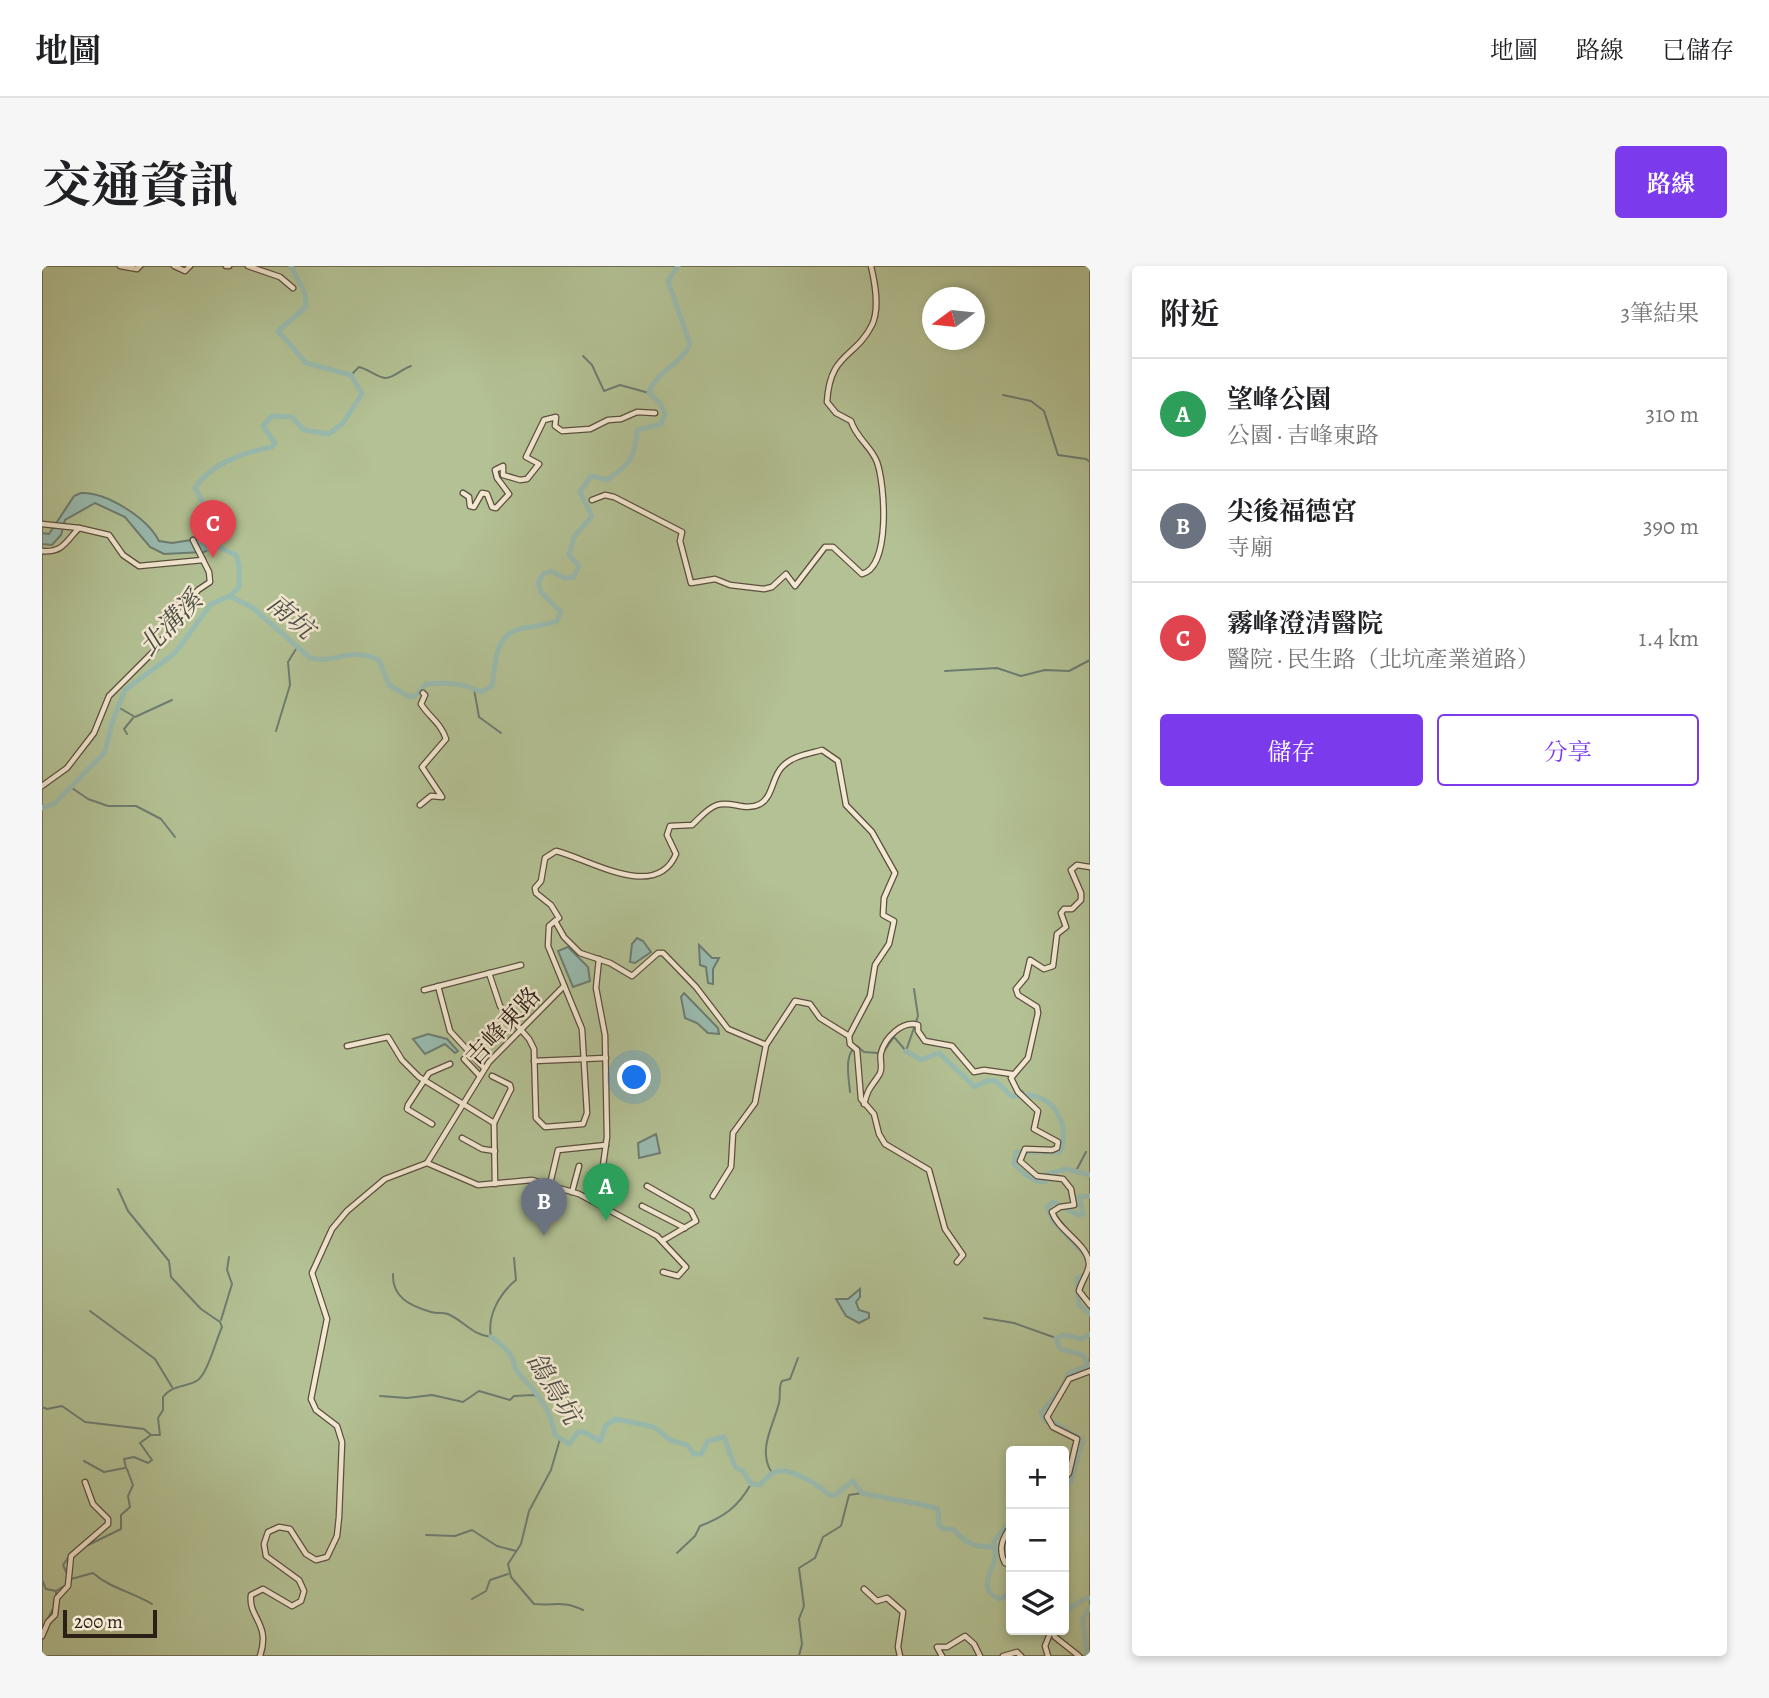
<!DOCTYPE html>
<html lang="zh-TW">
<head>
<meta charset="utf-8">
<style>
	:root { --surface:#fff; --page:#f6f6f6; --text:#202124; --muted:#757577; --line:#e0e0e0; --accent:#7c3aed }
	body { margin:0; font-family:Alegreya,"Noto Serif TC",serif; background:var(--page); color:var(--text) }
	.controls { position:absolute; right:21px; bottom:21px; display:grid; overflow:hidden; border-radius:7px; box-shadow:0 4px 10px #0003 }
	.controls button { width:63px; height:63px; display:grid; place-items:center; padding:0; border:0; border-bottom:2px solid var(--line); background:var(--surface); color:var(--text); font:35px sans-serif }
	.compass { position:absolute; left:880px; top:21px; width:63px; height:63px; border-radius:50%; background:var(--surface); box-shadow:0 4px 10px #0003; rotate:255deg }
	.scale { position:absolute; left:21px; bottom:18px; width:94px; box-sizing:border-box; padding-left:7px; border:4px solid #2b2016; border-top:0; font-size:19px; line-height:24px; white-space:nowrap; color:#2b2016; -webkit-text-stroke:5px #f3e8d2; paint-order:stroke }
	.you { position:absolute; left:593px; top:812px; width:24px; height:24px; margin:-18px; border:5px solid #fff; border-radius:50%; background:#1a73e8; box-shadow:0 0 0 10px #1a73e833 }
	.badge { display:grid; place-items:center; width:46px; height:46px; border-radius:50%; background:var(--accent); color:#fff; font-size:23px; font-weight:700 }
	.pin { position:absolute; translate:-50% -58px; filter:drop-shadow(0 2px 4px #0008) }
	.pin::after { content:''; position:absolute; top:37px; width:24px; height:21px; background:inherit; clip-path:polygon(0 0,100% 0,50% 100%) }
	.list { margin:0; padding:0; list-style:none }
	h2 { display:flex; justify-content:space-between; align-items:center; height:91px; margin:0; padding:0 28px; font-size:30px }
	h2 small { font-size:23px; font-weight:400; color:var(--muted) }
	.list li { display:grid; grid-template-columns:46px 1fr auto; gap:21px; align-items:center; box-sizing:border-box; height:112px; padding:0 28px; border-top:2px solid var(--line) }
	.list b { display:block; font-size:26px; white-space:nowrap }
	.list p { margin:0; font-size:23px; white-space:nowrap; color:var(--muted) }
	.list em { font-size:23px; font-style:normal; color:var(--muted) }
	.actions { display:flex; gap:14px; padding:21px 28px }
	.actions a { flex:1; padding:16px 0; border:2px solid var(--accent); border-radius:7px; text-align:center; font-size:24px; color:var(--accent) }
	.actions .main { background:var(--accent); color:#fff }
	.icon { flex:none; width:38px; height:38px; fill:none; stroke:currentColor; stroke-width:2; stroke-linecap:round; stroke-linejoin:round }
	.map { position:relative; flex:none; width:1048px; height:1390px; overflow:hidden; border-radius:7px }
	header { display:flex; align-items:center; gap:42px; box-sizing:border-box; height:98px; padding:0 35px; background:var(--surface); border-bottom:2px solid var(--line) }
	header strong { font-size:33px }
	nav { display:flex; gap:38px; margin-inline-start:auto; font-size:24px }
	.intro { display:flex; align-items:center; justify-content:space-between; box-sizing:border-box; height:168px; padding:0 42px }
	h1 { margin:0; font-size:49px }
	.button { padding:18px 32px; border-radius:7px; background:var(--accent); color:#fff; font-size:24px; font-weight:700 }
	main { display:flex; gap:42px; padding:0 42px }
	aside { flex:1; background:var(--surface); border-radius:7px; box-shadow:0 4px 10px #0003 }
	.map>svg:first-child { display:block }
	.green { fill:#b3c194; stroke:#6f7055; stroke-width:2; fill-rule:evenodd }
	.water { fill:#99bbb0; stroke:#6d7d72; stroke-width:2 }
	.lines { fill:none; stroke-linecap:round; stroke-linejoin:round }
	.stream { stroke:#6d7d72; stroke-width:2 }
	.river { stroke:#99bbb0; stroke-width:5 }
	.minor-casing { stroke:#5b4f3f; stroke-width:7 }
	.minor { stroke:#f3e8d2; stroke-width:4.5 }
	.labels { text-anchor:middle; stroke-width:5; stroke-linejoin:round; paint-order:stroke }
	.street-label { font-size:24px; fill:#2b2016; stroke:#f3e8d2 }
	.water-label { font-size:26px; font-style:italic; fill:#4c4e44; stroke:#f3e8d2 }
</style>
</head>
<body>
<header>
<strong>地圖</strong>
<nav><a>地圖</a><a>路線</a><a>已儲存</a></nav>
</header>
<div class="intro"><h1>交通資訊</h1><a class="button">路線</a></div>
<main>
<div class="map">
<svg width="1048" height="1390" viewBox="0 0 1048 1390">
	<rect width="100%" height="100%" fill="#ecdbba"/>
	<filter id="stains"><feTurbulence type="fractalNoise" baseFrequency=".00286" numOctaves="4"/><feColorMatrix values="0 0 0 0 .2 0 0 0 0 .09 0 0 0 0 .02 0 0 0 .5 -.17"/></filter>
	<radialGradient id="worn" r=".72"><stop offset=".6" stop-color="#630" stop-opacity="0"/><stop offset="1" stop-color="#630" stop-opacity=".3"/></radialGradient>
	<!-- green -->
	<path class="green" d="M0 0H1048V1390H0ZM890 32H932V74H890ZM969 1185H1022V1364H969Z"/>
	<!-- water -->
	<g class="water">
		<path d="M39 227C65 226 105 252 117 275L130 277 168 271 170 281 162 286 122 288 108 281 83 251 53 237 23 254 19 269 10 279 0 278V267L7 268 32 230Z"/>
		<polygon points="595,672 601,675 609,686 593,697 588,696 590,678"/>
		<polygon points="657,679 670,692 677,692 671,703 671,718 666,717 664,701 658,699"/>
		<polygon points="526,681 546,701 548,715 531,721 516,685"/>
		<polygon points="642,727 676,762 677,768 666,767 655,757 643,752 639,731"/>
		<polygon points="386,768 405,773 416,785 413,787 403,778 383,788 371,773"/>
		<polygon points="614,868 618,887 597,892 596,877"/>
		<polygon points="818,1023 818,1031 814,1036 817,1044 827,1047 827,1052 817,1057 804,1050 794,1033 806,1033"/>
	</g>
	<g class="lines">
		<!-- stream -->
		<g class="stream">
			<polyline points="541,90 550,99 562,125 578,119 607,127"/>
			<path d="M309 109 317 101C326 103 335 111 343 112 351 113 361 102 369 100"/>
			<polyline points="961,129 989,135 1002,145 1016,189 1044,193 1048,196"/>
			<polyline points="903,405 955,402 979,410 1003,404 1027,405 1048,394"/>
			<polyline points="432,423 437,451 459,467"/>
			<polyline points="76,441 93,451 130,434"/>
			<polyline points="234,465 248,419 246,396 254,383"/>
			<polyline points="85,468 82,463 91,452"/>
			<polyline points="30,522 46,533 66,540 94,540 119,553 133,571"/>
			<polyline points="842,785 852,771 864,785 876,750 872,723"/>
			<polyline points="976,822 983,828"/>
			<path d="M808 826C807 812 801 788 815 780L822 786 836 787"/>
			<polyline points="1035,903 1044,886"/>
			<path d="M76 923 86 945 127 995 129 1011 159 1043 178 1056 180 1061C174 1074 166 1106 156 1114 144 1122 131 1118 121 1131V1144L116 1152 118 1169H109L98 1177 110 1194 106 1197 92 1191 82 1193 84 1202"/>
			<path d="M351 1008C350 1032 369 1040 389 1046 395 1048 401 1046 406 1048 422 1055 430 1069 449 1071 445 1050 457 1028 474 1014L472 992"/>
			<polyline points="48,1045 113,1093 130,1121"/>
			<polyline points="942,1052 972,1057 1014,1072"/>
			<polyline points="179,1054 190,1018 185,1004 187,991"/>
			<polyline points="1046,1095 1048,1094"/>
			<polyline points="338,1130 365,1132 390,1129 421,1136 437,1125 468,1134 472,1130 492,1129 497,1132"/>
			<polyline points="0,1141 5,1143 20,1140 43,1156 102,1163 109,1169"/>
			<path d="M518 1173 509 1204 487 1245 479 1278 466 1298 469 1311 492 1338C514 1340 520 1334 541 1344"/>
			<polyline points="42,1195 62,1206 83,1202"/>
			<path d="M730 1207C715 1184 731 1161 737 1137 739 1129 736 1122 740 1115L748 1113 756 1092"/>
			<polyline points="384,1269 413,1270 430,1264 455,1280 474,1285"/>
			<polyline points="42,1281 79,1263 79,1249 88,1241 86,1230 91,1219 85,1203"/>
			<path d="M635 1287 653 1270 658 1260C682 1251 696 1241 709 1218"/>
			<polyline points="26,1310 21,1299 30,1286"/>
			<path d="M29 1313 51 1307C68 1322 90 1326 110 1338"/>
			<polyline points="0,1314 4,1323 14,1325"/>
			<polyline points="14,1332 14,1325 24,1319"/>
			<polyline points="430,1333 444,1325 448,1314 466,1308"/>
			<polyline points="0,1364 12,1341"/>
			<polyline points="757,1390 760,1378 757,1353 762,1340 757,1302 773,1292 781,1271 799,1260 807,1229 820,1227"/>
		</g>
		<!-- river -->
		<g class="river">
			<path d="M161 280 153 263 158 247 165 245 153 222C168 198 202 186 230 181L233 177 221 160 230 150 250 151 262 164 287 168 301 157 320 128 309 109 264 97 236 65 264 41 263 27 249 0"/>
			<path d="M188 330 211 342 268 392C296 398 306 380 337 394L347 419 368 431 375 429 384 418C404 416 421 417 439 426L450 420C453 402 452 374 472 365 483 360 500 361 515 355L519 346 499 326 496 317 501 308 509 305 523 312 532 311 537 300 527 289 532 271 550 250 538 226 549 210 565 214C587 199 594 191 595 164L619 158 623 148 618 137 607 127C614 105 639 99 648 78L626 15 636 0"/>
			<polyline points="0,542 12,538 63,486 70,457 83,424 133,387 169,338 188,330 197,321 197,299 194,289 177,281 164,282"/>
			<path d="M864 785 879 794 897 787 933 821 944 815H954L969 830C975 831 980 828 986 829 1015 832 1028 861 1018 886H974L972 898C981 906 991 918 1004 915L1003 909 1024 903 1048 909"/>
			<polyline points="1047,993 1011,955 1005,941 1011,936 1036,949 1041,948 1037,931 1048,930"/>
			<polyline points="1048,1008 1035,1012 1037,1039 1048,1048"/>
			<path d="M449 1071C456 1076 465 1082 469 1090 473 1096 472 1103 478 1109 495 1127 509 1144 513 1169L527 1178 536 1166H542L558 1175 564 1159 574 1153 612 1161 628 1174 645 1179 652 1188H659L666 1175 682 1171 693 1201 701 1205 709 1218 718 1219C722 1214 729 1206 736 1205 750 1202 778 1220 787 1229H793L811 1215 820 1227C834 1231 890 1239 896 1243L897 1259 901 1263H911C924 1278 932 1281 952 1281"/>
			<polyline points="1022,1216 1029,1215 1041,1174 1011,1156 1003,1155 999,1147 1021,1120 1026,1108 1046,1099 1041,1089 1018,1083 1014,1072 1022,1069 1040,1073 1048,1068"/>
			<path d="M969 1254 952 1275C952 1280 954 1288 953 1293 949 1308 935 1324 958 1333L969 1327"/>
			<path d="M1022 1338 1025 1343C1034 1342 1039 1331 1048 1332"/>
			<polyline points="1045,1390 1041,1352 1048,1341"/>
		</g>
		<defs>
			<g id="minor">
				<polyline points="78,0 95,3 98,0"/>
				<polyline points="132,0 143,5 148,0"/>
				<polyline points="184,0 187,0"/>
				<polyline points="206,0 238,11 251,22"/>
				<polyline points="421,227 427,231 428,240 432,241 440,227 445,228 450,241 454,242 467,228 455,212 453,204 461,200 461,209 478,214 485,213 497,198 484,191 502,154 514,151 513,160 520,165 548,163 566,154 579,153 595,146 613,147"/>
				<path d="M550 234 563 229 572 231 640 266 638 275 649 317 673 313 688 319 722 323 730 321 744 308 753 320 783 281H791L820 308C849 301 843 218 835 196 829 180 814 172 809 155L794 147 785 136C788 86 813 93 830 59 838 42 833 17 829 0"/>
				<polyline points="0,258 37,262"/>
				<path d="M0 285C21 287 24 275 37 262L67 269 81 289 97 300 161 294"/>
				<polyline points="0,520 25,502 52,467 67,430 112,385 156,324 168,316 167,306 151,274"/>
				<path d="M378 539 389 530 400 531 380 501 404 473C399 457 387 451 379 438L383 429 381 427"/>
				<path d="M1048 601 1035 599 1029 604 1039 627V634L1030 643H1022L1019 647 1024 661 1015 668 1011 700 1002 703 988 694 984 711 974 723 976 729 995 741 996 747 986 792 969 812 976 826 996 845 992 863 1016 876 1015 882 1010 884 983 883 978 895 995 910 1021 913 1029 923 1032 939 1018 941 1010 946C1017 966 1047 978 1047 999 1046 1008 1039 1016 1037 1025L1048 1039"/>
				<path d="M513 655 517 652 509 639 494 627 493 622 499 615 503 592 514 585C547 593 614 636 634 588L625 569 628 560 650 559C658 552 664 543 675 539 689 534 703 546 718 538 731 531 730 511 740 501 750 490 766 488 780 484L796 495 804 539 830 566 853 607 842 632 841 649 852 655 847 678 833 699 828 730 807 770 808 778 815 784 819 833 832 848 837 868 843 878 887 904 903 963 921 989 915 996"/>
				<polyline points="557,693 554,722 563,769 565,871 558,921"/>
				<polyline points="447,707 458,740 487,773 492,783 494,852 503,861 541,858 545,847 540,763 506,680 507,660 513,655 522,671 538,687 568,697 590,710 616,687 621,687 654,721 686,763 724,779"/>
				<polyline points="396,720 408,765 442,802"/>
				<polyline points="382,724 479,699"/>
				<polyline points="305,780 346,771 360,794 377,811 452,857"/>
				<polyline points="422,793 437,809"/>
				<polyline points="492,795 564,792"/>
				<polyline points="450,810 468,819 469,823 452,857 453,918"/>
				<path d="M822 838C827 820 828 823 837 809 842 802 837 794 839 787 843 771 861 754 876 759V765L883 775 910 780 932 806 942 804 970 808"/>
				<polyline points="390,858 365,843 366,839 387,807 408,798"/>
				<polyline points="420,872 440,883 453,885"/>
				<polyline points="385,897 436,919 490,914 537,928 615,970 644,1001 636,1010 621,1006"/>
				<polyline points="508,918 516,884 564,879"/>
				<polyline points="605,920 649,945 654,955 620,975"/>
				<polyline points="530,926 537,900"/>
				<polyline points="671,930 689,901 691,867 713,837 724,779 753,735 768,738 778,752 807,770"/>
				<polyline points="600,940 643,962"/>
				<polyline points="1022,1213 1027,1207 1035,1173 1011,1161 1005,1151 1027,1113 1048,1105"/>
				<path d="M969 1260C960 1273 956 1283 963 1297L969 1299"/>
				<polyline points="822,1323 835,1335 845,1332 861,1346 856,1381 858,1390"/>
				<polyline points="1010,1364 1013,1371 1037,1390"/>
				<polyline points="0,1370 6,1356 13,1349 15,1332 26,1320 29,1290 66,1258 66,1253 51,1238 43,1216"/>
				<path d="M218 1390C229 1357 206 1352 209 1329L221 1323 250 1340 259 1335 262 1325 257 1314 224 1290 222 1278 226 1266 237 1261 248 1263 264 1288 274 1294 285 1291 295 1270 297 1251 300 1176 295 1160 274 1144 269 1133 285 1053 270 1007 290 963 305 945 343 913 385 897 447 796 522 720"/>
				<polyline points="900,1390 895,1381 905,1381 923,1370 932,1378 938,1390"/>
				<polyline points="961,1390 975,1386 979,1390"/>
				<polyline points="1006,1390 1003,1380 1009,1365"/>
			</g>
		</defs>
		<!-- minor casing -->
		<use href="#minor" class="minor-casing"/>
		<!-- minor -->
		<use href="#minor" class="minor"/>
	</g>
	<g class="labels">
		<!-- street labels -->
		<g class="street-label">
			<text transform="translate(461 760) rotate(-47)" y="8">吉峰東路</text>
		</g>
		<!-- water labels -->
		<g class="water-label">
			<text transform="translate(249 350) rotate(40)" y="9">南坑</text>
			<text transform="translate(128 357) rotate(-46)" y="9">北溝溪</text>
			<text transform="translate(512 1122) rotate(58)" y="9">鴿鳥坑</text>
		</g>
	</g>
	<rect width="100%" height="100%" filter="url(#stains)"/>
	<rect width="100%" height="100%" fill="url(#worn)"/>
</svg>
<div class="controls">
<button>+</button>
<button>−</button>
<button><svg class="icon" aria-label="layers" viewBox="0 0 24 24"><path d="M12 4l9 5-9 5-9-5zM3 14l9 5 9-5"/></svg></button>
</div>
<svg class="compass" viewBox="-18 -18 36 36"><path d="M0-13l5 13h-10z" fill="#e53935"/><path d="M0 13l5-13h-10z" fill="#757577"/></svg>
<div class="scale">200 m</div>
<div class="you"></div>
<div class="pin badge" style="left:564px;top:955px;background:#2e9e5b">A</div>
<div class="pin badge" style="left:502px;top:970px;background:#6b7280">B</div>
<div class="pin badge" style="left:171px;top:292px;background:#e0444e">C</div>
</div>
<aside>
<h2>附近<small>3筆結果</small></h2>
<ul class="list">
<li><span class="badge" style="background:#2e9e5b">A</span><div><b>望峰公園</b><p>公園 · 吉峰東路</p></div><em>310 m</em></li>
<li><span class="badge" style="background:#6b7280">B</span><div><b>尖後福德宮</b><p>寺廟</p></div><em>390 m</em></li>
<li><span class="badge" style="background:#e0444e">C</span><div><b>霧峰澄清醫院</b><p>醫院 · 民生路（北坑產業道路）</p></div><em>1.4 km</em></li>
</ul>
<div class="actions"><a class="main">儲存</a><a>分享</a></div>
</aside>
</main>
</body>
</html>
